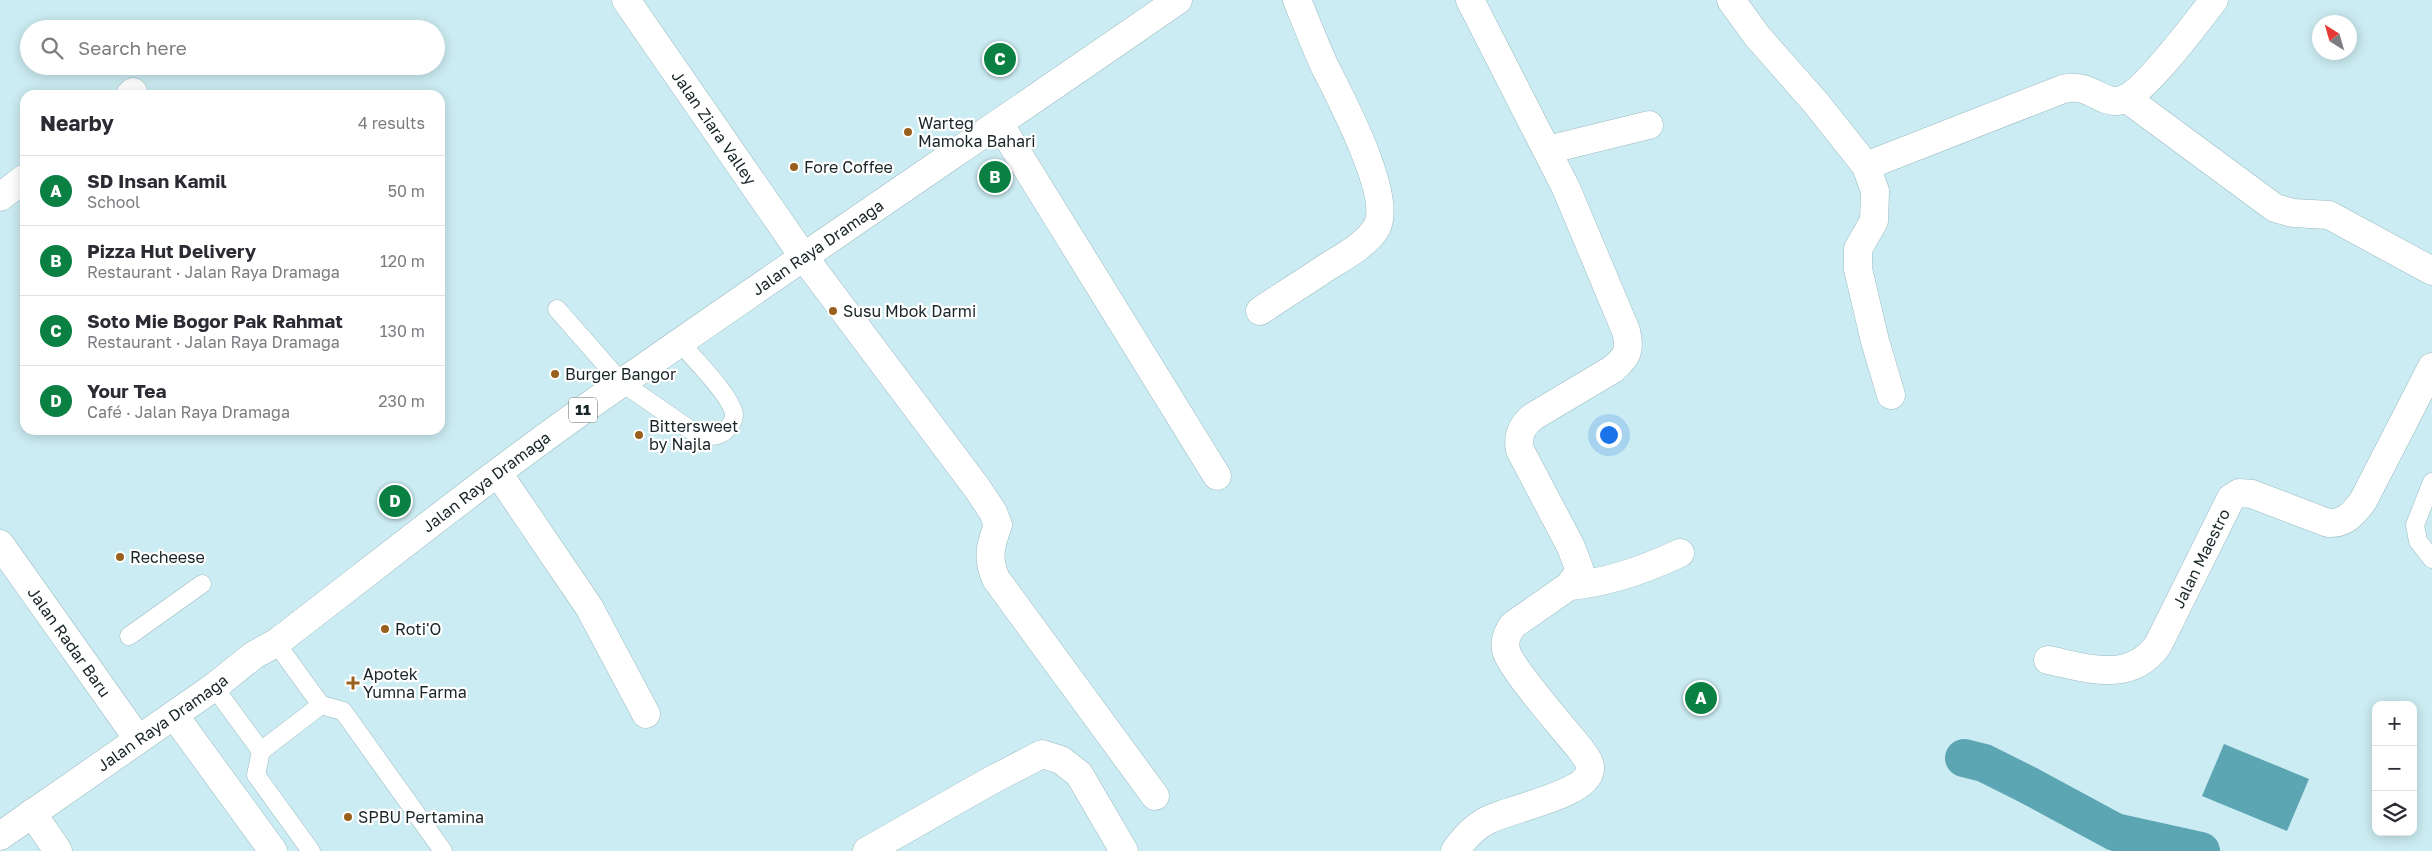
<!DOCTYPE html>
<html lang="en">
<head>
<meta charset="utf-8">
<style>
	:root { --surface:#fff; --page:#f7f7f7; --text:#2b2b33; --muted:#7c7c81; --line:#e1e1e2; --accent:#0b8043 }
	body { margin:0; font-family:"Golos Text",sans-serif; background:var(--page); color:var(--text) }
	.controls { position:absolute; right:15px; bottom:15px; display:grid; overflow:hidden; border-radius:10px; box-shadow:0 2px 12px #0003 }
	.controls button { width:45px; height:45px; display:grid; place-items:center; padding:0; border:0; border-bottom:1px solid var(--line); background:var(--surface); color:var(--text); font:25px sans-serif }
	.compass { position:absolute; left:2312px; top:15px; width:45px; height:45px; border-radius:50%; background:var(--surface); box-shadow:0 2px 12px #0003; rotate:323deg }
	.you { position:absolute; left:1608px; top:434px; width:18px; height:18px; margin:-12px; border:4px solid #fff; border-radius:50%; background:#1a73e8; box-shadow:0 0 0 8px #1a73e833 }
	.badge { display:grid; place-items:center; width:32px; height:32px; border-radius:50%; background:var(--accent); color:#fff; font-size:16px; font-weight:700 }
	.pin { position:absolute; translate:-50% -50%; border:2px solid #fff; box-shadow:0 1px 5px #0006 }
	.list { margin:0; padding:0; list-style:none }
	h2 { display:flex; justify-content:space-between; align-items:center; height:65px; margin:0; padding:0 20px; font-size:21px }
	h2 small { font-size:16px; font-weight:400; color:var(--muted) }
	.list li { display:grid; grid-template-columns:32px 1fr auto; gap:15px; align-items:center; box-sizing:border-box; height:70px; padding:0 20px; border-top:1px solid var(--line) }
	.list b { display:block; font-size:19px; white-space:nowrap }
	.list p { margin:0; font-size:16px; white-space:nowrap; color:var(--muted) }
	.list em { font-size:16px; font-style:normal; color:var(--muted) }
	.icon { flex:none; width:28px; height:28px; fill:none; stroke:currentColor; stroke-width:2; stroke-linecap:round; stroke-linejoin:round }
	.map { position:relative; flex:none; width:2432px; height:851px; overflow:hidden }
	.search { position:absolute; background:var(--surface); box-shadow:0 2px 12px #0003; left:20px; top:20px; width:425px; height:55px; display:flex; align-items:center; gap:12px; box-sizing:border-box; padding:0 18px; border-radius:28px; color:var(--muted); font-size:19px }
	.panel { position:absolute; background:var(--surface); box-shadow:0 2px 12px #0003; left:20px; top:90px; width:425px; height:345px; border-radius:15px }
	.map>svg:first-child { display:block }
	.water { fill:#5ca6b3 }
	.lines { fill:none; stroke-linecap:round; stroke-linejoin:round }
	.canal { stroke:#5ca6b3; stroke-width:38 }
	.lane-casing { stroke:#9bbbc1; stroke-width:19 }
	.street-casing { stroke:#9bbbc1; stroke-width:29 }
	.highway-casing { stroke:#9bbbc1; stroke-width:29 }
	.lane { stroke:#fff; stroke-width:18 }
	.street { stroke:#fff; stroke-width:28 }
	.highway { stroke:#fff; stroke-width:28 }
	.poi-dot { fill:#99601d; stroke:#fff; stroke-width:2 }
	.labels { text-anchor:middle; stroke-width:4.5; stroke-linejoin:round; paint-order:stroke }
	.shield { fill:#fff; stroke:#5d6668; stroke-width:1 }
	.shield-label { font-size:15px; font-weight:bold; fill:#182527 }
	.poi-label { font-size:16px; fill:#182527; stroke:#fff; text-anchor:start }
	.street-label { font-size:16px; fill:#182527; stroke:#fff }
</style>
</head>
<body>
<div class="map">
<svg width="2432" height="851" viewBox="0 0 2432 851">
	<rect width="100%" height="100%" fill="#cbecf2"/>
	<!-- water -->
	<polygon class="water" points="2224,744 2309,779 2287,831 2202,796"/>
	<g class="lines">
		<!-- canal -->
		<polyline class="canal" points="1964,758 1984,763 2028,785 2115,832 2201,851"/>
		<defs>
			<g id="lane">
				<path d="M557 309 621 382 698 435C709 436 719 438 727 429 730 426 734 420 734 415 733 398 692 356 680 343"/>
				<polyline points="2432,482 2415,525 2418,541 2432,559"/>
				<polyline points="129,636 202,584"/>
				<polyline points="214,687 261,751 321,705 276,643"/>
				<polyline points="321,705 343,711 443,851"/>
				<polyline points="261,751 256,775 311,851"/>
			</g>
			<g id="street">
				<path id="s1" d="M626 0 803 256 977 488 993 512 998 525C990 546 987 558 996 579L1155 796"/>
				<polyline points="1731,0 1757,36 1816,103 1866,166 1875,191 1874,221 1858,249 1858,269 1875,341 1891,395"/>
				<polyline points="130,95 133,92"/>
				<polyline points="2126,98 2275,208 2293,213 2329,215 2432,271"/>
				<polyline points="999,123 1217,476"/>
				<polyline points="1547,150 1649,125"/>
				<path d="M1866 166 2063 89C2090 83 2099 102 2117 101 2140 100 2198 20 2214 0"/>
				<polyline points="0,197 25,178"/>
				<path d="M1260 311C1282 296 1305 282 1327 267 1343 257 1364 246 1375 230 1396 201 1340 97 1325 67 1315 45 1306 22 1297 0"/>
				<polyline points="498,473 589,607 646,714"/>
				<path id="s2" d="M0 544 138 739"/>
				<path d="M1569 586C1607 583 1646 569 1680 553"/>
				<path id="s3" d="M2048 660C2088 668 2130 684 2158 645L2231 498 2239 493 2252 494 2328 523C2345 524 2353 514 2363 501L2432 367"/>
				<polyline points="174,715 273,851"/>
				<polyline points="32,813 58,851"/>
				<polyline points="867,851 990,781 1042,754 1061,760 1079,774 1124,851"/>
				<path d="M1455 851C1464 838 1474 827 1488 820 1508 809 1587 795 1590 770 1591 762 1585 756 1581 750 1566 731 1510 668 1506 650 1504 640 1507 633 1513 625L1569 586 1580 571 1571 547 1520 450C1517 435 1522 425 1534 416L1613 369C1627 357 1631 350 1626 331L1566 188 1470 0"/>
			</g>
			<g id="highway">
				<path id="s4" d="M0 836 214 687 254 655 276 643C391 555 504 464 623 382 807 253 993 128 1178 0"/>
			</g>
		</defs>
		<!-- lane casing -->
		<use href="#lane" class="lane-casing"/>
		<!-- street casing -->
		<use href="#street" class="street-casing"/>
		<!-- highway casing -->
		<use href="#highway" class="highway-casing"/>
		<!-- lane -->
		<use href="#lane" class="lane"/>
		<!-- street -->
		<use href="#street" class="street"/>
		<!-- highway -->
		<use href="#highway" class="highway"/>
	</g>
	<!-- markers -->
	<g class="poi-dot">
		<circle cx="908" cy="132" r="5"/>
		<circle cx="794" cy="167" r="5"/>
		<circle cx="833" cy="311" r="5"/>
		<circle cx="555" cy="374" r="5"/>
		<circle cx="639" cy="435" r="5"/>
		<circle cx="120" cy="557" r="5"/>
		<circle cx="385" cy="629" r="5"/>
		<path d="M350.5 675.5h5v5h5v5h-5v5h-5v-5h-5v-5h5z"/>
		<circle cx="348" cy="817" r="5"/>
	</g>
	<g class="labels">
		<!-- shield labels -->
		<rect class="shield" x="569" y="397.5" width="28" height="25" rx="4"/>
		<g class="shield-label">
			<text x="583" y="415">11</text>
		</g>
		<!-- poi labels -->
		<g class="poi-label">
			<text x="918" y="129">Warteg<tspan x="918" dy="18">Mamoka Bahari</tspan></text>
			<text x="804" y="173">Fore Coffee</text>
			<text x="843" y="317">Susu Mbok Darmi</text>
			<text x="565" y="380">Burger Bangor</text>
			<text x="649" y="432">Bittersweet<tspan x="649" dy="18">by Najla</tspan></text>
			<text x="130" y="563">Recheese</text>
			<text x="395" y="635">Roti'O</text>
			<text x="363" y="680">Apotek<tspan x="363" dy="18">Yumna Farma</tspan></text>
			<text x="358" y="823">SPBU Pertamina</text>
		</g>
		<!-- street labels -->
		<g class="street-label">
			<text dy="6" stroke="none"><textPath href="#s1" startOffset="155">Jalan Ziara Valley</textPath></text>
			<text dy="6" stroke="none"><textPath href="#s4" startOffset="1008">Jalan Raya Dramaga</textPath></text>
			<text dy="6" stroke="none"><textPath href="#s4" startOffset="602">Jalan Raya Dramaga</textPath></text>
			<text dy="6" stroke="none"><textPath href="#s3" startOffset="216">Jalan Maestro</textPath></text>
			<text dy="6" stroke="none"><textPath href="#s2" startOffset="120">Jalan Radar Baru</textPath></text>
			<text dy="6" stroke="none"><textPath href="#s4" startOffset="198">Jalan Raya Dramaga</textPath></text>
		</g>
	</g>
</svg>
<div class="controls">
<button>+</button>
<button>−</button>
<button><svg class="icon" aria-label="layers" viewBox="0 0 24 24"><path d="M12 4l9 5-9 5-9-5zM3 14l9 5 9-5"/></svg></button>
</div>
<svg class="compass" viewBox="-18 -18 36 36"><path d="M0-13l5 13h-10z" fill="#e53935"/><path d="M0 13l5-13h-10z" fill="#7c7c81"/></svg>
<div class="you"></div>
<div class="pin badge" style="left:1701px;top:698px">A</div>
<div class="pin badge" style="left:995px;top:177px">B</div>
<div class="pin badge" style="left:1000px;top:59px">C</div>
<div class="pin badge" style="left:395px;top:501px">D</div>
<div class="search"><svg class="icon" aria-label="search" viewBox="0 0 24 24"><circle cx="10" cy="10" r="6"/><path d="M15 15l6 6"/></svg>Search here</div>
<section class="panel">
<h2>Nearby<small>4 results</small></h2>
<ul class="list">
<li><span class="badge">A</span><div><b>SD Insan Kamil</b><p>School</p></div><em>50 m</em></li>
<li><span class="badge">B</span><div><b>Pizza Hut Delivery</b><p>Restaurant · Jalan Raya Dramaga</p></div><em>120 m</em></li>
<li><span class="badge">C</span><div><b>Soto Mie Bogor Pak Rahmat</b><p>Restaurant · Jalan Raya Dramaga</p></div><em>130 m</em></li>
<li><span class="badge">D</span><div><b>Your Tea</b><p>Café · Jalan Raya Dramaga</p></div><em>230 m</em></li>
</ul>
</section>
</div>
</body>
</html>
